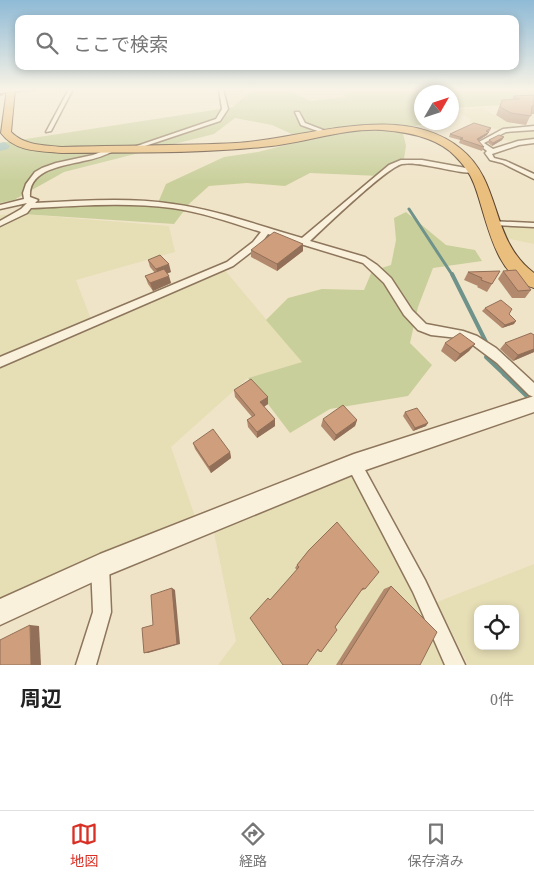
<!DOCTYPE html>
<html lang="ja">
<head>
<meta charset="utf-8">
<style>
	:root { --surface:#fff; --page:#f6f6f6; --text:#222; --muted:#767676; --line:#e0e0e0; --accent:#d93025 }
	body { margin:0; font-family:"Source Serif 4","Noto Sans JP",serif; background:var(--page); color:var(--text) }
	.controls { position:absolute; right:15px; bottom:15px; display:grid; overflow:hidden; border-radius:10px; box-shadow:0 2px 8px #0003 }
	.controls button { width:45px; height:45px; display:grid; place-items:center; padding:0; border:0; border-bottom:1px solid var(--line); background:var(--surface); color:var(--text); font:25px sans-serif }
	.compass { position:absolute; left:414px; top:85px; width:45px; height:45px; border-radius:50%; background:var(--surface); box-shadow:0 2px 8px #0003; rotate:51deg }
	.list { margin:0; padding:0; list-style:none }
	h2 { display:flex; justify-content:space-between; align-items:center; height:65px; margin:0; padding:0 20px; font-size:21px }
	h2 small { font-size:16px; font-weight:400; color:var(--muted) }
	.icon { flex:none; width:28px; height:28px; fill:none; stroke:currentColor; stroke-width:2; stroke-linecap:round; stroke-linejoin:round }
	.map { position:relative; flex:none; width:534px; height:665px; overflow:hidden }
	.search { position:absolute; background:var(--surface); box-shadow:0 2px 8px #0003; left:15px; right:15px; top:15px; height:55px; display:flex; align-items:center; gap:12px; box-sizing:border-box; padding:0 18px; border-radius:10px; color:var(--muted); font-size:19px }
	.sheet { height:145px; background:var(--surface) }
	nav { display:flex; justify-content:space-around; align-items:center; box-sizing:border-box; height:70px; border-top:1px solid var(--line); background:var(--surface); font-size:14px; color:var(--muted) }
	nav a { display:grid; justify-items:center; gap:2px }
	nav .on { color:var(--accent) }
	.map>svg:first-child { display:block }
	.farmland { fill:#e6deb5; fill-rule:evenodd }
	.green { fill:#c9cf9b }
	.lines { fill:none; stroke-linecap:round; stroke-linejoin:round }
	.stream-far2 { stroke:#6f938a; stroke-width:3 }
	.stream-far1 { stroke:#6f938a; stroke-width:4 }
	.stream { stroke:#6f938a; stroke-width:4.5 }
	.river { fill:#a9c4bc; fill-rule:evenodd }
	.minor-casing { stroke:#8d765c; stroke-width:3 }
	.tertiary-casing { stroke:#8d765c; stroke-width:3 }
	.trunk-casing { stroke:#5b4430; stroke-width:2 }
	.minor { fill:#faf1dc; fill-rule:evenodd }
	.tertiary { fill:#faf1dc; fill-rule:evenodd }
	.trunk { fill:#eabe7c; fill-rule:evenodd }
	.wall { fill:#b2896c }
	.shaded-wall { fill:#916f58 }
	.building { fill:#cf9f7d; stroke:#916f58 }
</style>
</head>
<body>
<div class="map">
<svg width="534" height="665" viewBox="0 0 534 665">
	<rect width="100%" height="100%" fill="#f0e4c8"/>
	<!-- farmland -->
	<g class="farmland">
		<polygon points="220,89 257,89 234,106 225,103"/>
		<polygon points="282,89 338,89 347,97 316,101"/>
		<polygon points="481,108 522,129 534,128 534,141 517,144 493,136 503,131 469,122 471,119 454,110"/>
		<polygon points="22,214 169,226 175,252 76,280 92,322 223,268 302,362 248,378 171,447 199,528 0,615 0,215"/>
		<polygon points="492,223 534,225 534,244 496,236"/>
		<polygon points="350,473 367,500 448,665 218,665 236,641 214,532"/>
		<path d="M534 564V665H468L437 602ZM478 609H515V646H478Z"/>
	</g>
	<!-- green -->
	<g class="green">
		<polygon points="257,89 285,89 311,101 346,97 338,89 534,89 534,103 452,108 452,92 422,92 421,111 414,112 421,118 422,122 428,123 415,126 365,125 294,135 272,125 235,118 214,134 64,172 14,200 0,203 0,143 233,107 245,96"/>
		<path d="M382 129 403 133 406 146 404 159 380 176 310 173 285 186 247 183 209 186 190 203 174 224 22 214C50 196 122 204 157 205L166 184 224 157 258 152 325 135 356 130Z"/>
		<polygon points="406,212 446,245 475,250 482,261 433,268 418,307 410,343 432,365 408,396 330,409 290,433 248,378 302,362 266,320 288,298 322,289 364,290 372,271 391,265 396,240 394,218"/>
	</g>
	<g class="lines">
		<!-- stream-far2 -->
		<polyline class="stream-far2" points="409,209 453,276"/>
		<!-- stream-far1 -->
		<g class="stream-far1">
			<polyline points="452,274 486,342"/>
			<polyline points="486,357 505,375"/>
		</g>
		<!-- stream -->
		<polyline class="stream" points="504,374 526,395"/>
		<!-- river -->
		<polygon class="river" points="4,142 10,146 8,149 0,151 0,143"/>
		<defs>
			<g id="minor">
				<polygon points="17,89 37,89 0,93 0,91"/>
				<polygon points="69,89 73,89 51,131 46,132"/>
				<polygon points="219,89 223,89 228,109 220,121 136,149 131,148 216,119 222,109"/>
				<polygon points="295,112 299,112 305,123 331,133 326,134 301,125"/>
				<polygon points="534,126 534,130 506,132 484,143 493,149 518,141 534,139 534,143 519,145 492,154 494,158 506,161 534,174 534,179 502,163 490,160 485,153 487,151 477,143 503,129"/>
				<path d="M114 147 116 148V150C106 155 95 159 83 161 64 166 28 169 30 197L38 200 35 203C81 201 127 197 173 204 217 210 260 226 302 238L389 165 401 160H422L477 170 478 171C467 178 422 160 402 164 386 168 326 226 310 241L365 257 377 265 391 278 412 310 426 324 463 331 477 336 496 348 534 383V397L529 395 497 363 469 342 458 338 431 335 418 330 404 315 384 283 363 263 268 234 259 246 233 266 0 367V357L227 262 253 242 261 232C232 223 202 212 172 208 125 202 78 206 31 208L27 213 0 226V221L21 209 27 203 0 209V205L24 199 23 193 26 184 35 172 42 168 56 163 93 155Z"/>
				<polygon points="489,221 534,223 534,227 492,225 489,225"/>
				<polygon points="354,457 359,459 425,580 465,665 445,665 413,592 349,469 347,464 349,459"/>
				<polygon points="100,557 106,560 109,566 111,612 96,665 76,665 93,612 91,566 94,560"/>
			</g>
			<polygon id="tertiary" points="534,396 534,412 354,474 108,575 0,625 0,599 100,554 354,454"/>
			<path id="trunk" d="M7 89H15L11 132C25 146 44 145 62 147 120 145 178 146 236 143 305 139 401 100 461 149 503 183 489 239 534 273V288C493 276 487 217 474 184 470 173 463 164 455 156 437 137 407 132 382 130 341 128 303 144 262 147 196 154 129 152 62 153 40 151 15 152 1 133Z"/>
		</defs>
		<!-- minor casing -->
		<use href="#minor" class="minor-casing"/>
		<!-- tertiary casing -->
		<use href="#tertiary" class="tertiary-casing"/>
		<!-- trunk casing -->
		<use href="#trunk" class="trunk-casing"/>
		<!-- minor -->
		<use href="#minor" class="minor"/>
		<!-- tertiary -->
		<use href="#tertiary" class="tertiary"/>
		<!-- trunk -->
		<use href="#trunk" class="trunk"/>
	</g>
	<!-- wall -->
	<g class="wall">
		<polygon points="534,95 534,114 531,114 526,125 507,122 496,115 502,100 512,100 513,96"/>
		<polygon points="491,128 490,131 488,132 487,135 478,141 484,147 482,151 459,143 460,140 449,137 450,134"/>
		<polygon points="489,140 502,140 492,146 488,143"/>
		<polygon points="303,244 303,251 277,271 251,257 251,250"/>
		<polygon points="148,260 171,272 167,273 171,283 153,291 148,284 145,276 155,273 150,267"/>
		<polygon points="500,271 487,292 477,287 478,286 464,280 468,272"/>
		<polygon points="503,271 531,290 525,298 512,298 498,279"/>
		<polygon points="485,308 509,314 514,324 502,328 482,311"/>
		<polygon points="534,335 534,352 513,361 500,349 505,343"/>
		<polygon points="445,343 475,344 469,351 455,362 441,351"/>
		<polygon points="234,390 268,397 268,404 264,407 275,419 275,426 257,438 248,427 247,420 252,417 235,397"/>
		<polygon points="405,412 426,426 413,431 403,416"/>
		<polygon points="323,419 357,420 355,426 334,441 321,426"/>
		<polygon points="193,443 230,452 231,458 211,473 195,449"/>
		<polygon points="309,550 365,589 361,591 335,627 321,652 319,652 270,600 297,570 295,568 297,565"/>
		<polygon points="391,586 420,665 336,665 384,589"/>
	</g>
	<!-- shaded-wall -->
	<g class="shaded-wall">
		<polygon points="0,93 3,93 4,95 0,96"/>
		<polygon points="489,132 487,135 475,142 477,139"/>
		<polygon points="504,137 502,140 492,146 493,143"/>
		<polygon points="303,244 303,251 277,271 277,264"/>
		<polygon points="169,264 171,272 159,277 156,269"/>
		<polygon points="169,276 171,283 153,291 150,283"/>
		<polygon points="516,321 514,324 502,328 505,325"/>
		<polygon points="475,344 469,351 455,362 460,354"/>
		<polygon points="534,349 534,352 513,361 518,355"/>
		<polygon points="268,397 268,404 260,409 260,402"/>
		<polygon points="275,419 275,426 257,438 257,432"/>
		<polygon points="357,420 355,426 334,441 336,435"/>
		<polygon points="428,423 426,426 413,431 415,428"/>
		<polygon points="230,452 231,458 211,473 209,467"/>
		<polygon points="172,588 175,590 180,644 148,653 144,653"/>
		<polygon points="30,625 39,626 41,665 31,665"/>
	</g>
	<!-- building -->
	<g class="building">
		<polygon points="534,95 534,106 532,106 531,116 511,113 500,107 502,100 520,99 513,96"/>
		<polygon points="474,123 491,128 486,131 489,132 477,139 484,147 460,139 463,138 450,134"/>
		<polygon points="499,135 504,137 493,143 489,140"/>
		<polygon points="274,232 303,244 277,264 251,250"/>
		<polygon points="160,255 169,264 156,269 148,260"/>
		<polygon points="164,269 169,276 150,283 145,276"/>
		<polygon points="516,270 531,290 518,291 503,271"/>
		<polygon points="500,271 492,284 481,280 482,278 468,272"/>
		<polygon points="501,300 512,309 509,314 516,321 505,325 485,308"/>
		<polygon points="460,333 475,344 460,354 445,343"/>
		<polygon points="531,333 534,335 534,349 518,355 505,343"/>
		<polygon points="251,379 268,397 260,402 275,419 257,432 247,420 255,415 234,390"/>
		<polygon points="343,405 357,420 336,435 323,419"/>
		<polygon points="417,408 428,423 415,428 405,412"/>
		<polygon points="213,429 230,452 209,467 193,443"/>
		<polygon points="337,522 379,572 365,589 363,588 335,627 337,630 321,652 318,649 307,665 283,665 250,618 268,598 270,600 299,567 297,565 309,550"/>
		<polygon points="391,586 437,632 420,665 341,665"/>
		<polygon points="172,588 177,644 144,653 142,628 153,625 151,595"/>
		<polygon points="30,625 31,665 0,665 0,640"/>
	</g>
	<!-- sky -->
	<linearGradient id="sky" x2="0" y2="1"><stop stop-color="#8fbad6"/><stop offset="0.49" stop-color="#f8f3e6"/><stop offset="1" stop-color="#f8f3e6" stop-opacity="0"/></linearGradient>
	<rect width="534" height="182" fill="url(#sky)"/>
</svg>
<div class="controls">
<button><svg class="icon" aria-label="locate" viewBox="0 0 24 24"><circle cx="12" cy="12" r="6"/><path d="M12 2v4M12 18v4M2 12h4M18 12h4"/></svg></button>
</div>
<svg class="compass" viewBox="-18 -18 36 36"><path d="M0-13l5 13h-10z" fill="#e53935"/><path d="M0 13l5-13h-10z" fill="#767676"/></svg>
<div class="search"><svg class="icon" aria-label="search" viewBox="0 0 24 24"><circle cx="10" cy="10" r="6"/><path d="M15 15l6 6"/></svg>ここで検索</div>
</div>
<section class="sheet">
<h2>周辺<small>0件</small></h2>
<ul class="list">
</ul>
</section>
<nav>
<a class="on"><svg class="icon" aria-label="map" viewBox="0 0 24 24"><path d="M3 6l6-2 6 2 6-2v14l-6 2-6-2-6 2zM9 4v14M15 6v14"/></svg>地図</a>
<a><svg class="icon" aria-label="directions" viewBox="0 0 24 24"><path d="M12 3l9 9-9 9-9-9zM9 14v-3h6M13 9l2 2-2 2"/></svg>経路</a>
<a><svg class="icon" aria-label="saved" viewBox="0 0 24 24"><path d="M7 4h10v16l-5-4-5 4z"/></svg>保存済み</a>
</nav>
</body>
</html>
